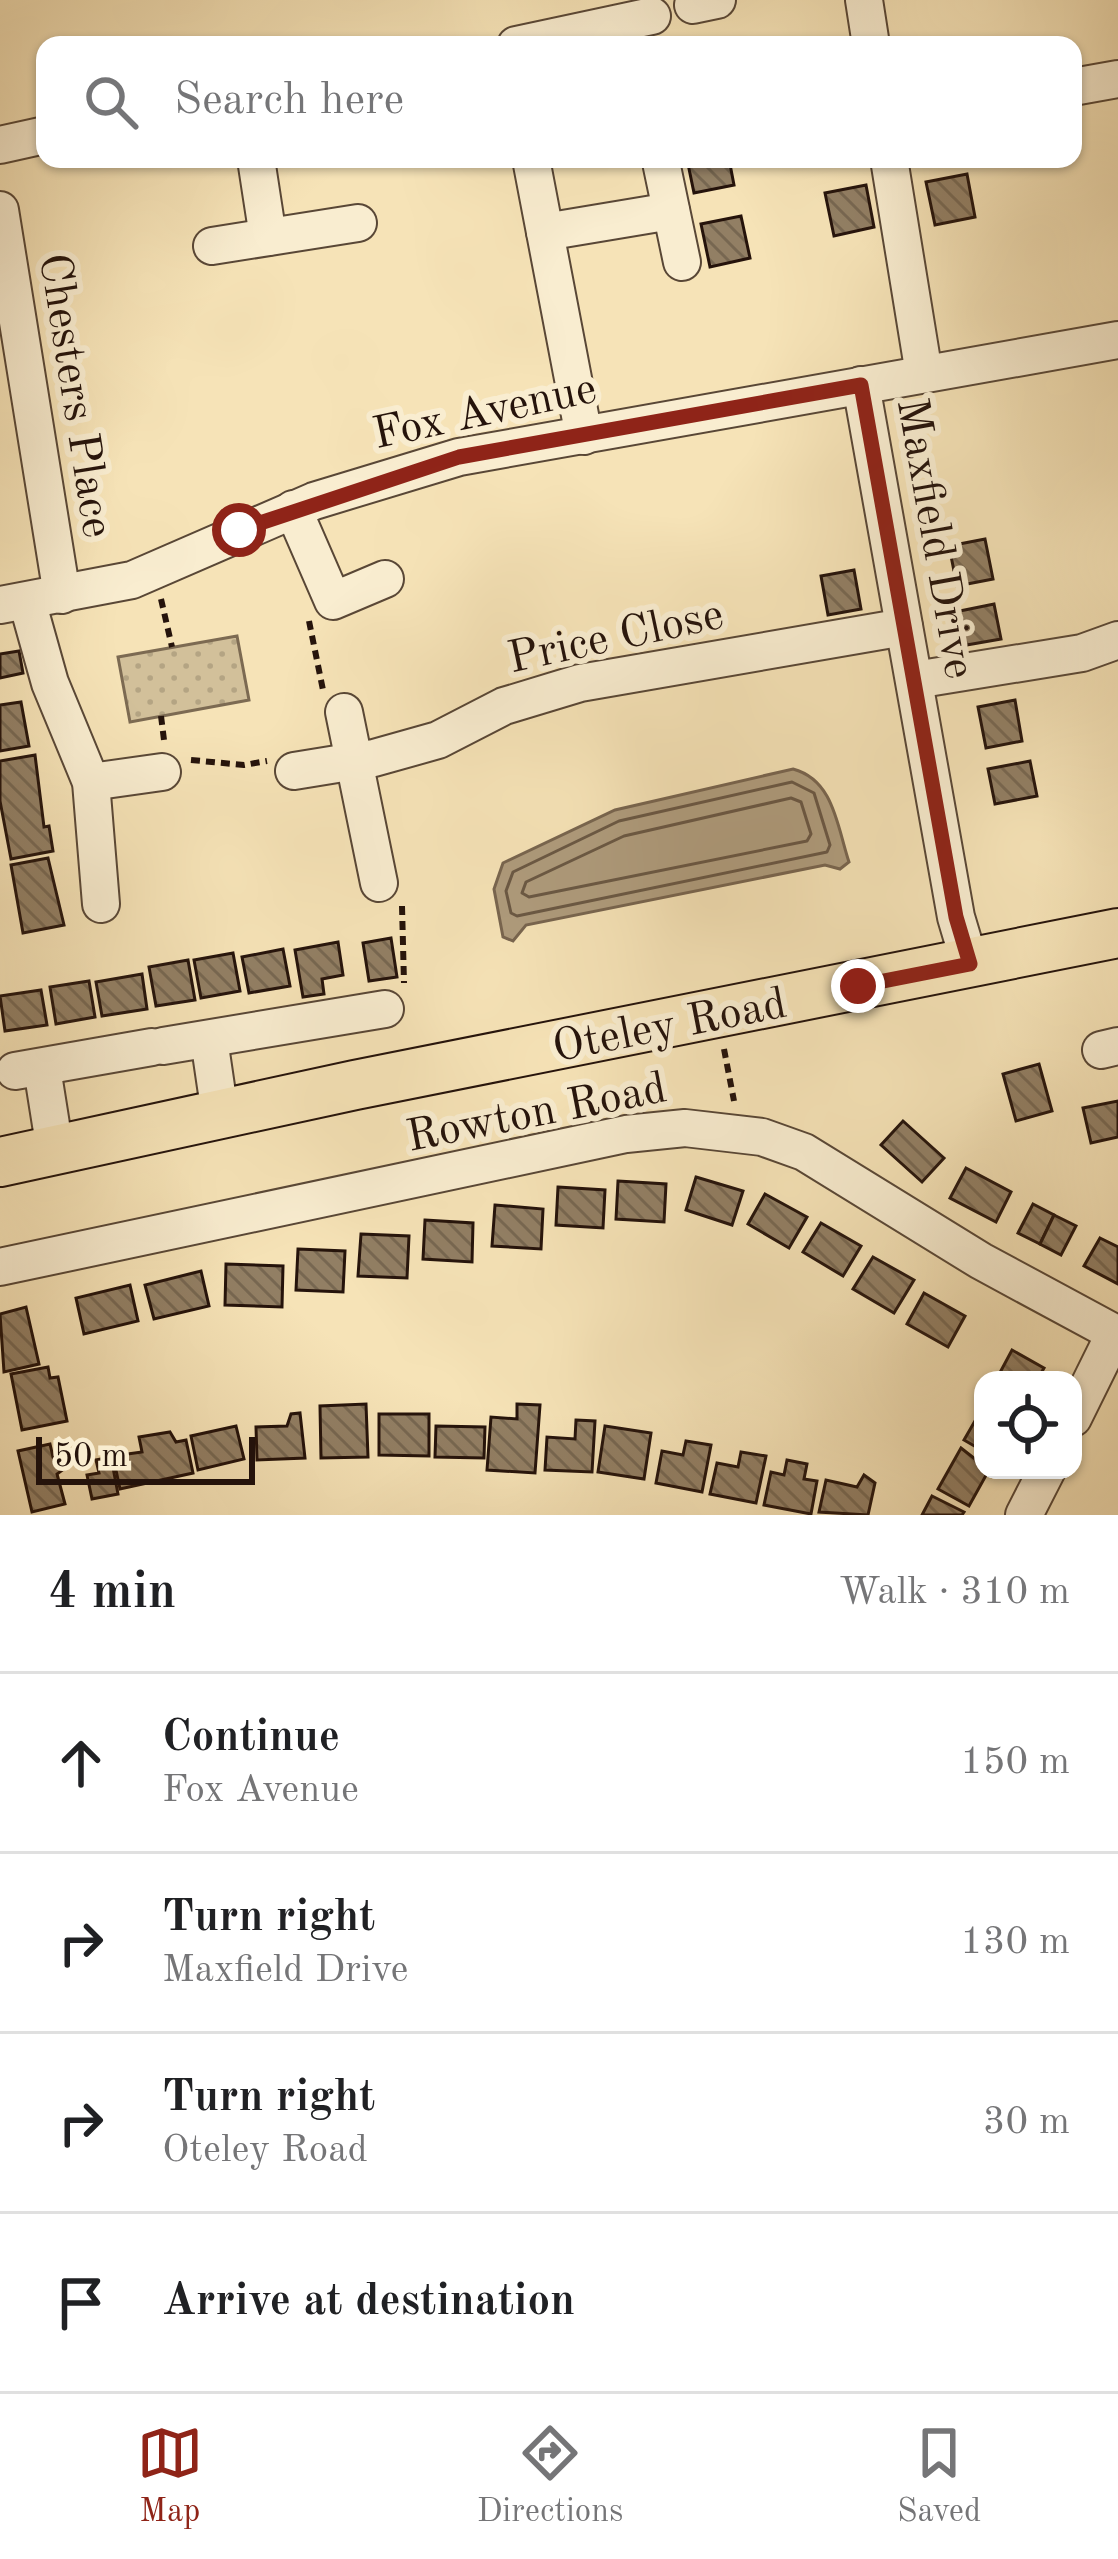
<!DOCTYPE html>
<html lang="en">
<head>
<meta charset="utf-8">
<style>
	:root { --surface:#fff; --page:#f2f2f2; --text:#202124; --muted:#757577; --line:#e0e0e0; --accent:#8f2418 }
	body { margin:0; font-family:"Old Standard TT",serif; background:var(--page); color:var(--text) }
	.controls { position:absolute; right:36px; bottom:36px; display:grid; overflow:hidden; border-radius:24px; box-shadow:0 3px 9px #0004 }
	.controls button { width:108px; height:108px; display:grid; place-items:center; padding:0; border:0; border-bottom:3px solid var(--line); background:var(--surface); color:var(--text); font:60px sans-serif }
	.scale { position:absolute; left:36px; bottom:30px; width:219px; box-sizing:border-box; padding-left:12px; border:6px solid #25130b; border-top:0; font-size:33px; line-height:42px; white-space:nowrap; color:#25130b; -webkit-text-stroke:9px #f9edd0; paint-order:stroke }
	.stop { position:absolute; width:36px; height:36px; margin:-27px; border:9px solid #8f2418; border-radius:50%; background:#fff }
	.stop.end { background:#8f2418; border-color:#fff; box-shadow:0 3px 12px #0008 }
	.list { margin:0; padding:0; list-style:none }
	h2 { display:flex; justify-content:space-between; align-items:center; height:156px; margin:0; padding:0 48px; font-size:51px }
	h2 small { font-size:39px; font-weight:400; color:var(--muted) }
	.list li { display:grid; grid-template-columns:78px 1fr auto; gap:36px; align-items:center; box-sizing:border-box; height:180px; padding:0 48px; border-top:3px solid var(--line) }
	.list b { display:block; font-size:45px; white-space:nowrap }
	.list p { margin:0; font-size:39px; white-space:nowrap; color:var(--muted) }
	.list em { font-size:39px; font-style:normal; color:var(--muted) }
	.icon { flex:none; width:66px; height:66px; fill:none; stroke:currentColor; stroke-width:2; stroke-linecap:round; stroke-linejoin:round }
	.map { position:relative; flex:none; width:1118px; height:1515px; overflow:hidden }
	.search { position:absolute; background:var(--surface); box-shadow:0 3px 9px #0004; left:36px; right:36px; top:36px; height:132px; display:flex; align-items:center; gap:30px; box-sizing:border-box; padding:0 42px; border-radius:24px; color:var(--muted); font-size:45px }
	.sheet { height:876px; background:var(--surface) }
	nav { display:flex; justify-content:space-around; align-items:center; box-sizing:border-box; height:168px; border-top:3px solid var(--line); background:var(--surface); font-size:33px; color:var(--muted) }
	nav a { display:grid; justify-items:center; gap:6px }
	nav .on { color:var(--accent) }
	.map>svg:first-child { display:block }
	.park { fill:url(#park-dots); stroke:#7c6a52; stroke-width:3 }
	.water { fill:#af9c7d; stroke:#78654f; stroke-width:3 }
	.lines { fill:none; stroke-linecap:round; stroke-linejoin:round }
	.shore { stroke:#6a5844; stroke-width:3 }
	.building { fill:url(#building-back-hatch); stroke:#25130b; stroke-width:3 }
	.minor-casing { stroke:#594736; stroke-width:40 }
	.major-casing { stroke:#25130b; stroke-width:52 }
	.path { stroke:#25130b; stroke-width:6; stroke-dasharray:9 6; stroke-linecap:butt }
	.minor { stroke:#f9edd0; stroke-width:36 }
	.major { stroke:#f6e3b7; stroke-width:48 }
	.route { stroke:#8f2418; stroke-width:15 }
	.labels { text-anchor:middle; stroke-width:12; stroke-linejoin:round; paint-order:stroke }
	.street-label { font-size:45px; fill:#25130b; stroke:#f9edd0 }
</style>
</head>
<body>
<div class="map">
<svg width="1118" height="1515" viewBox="0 0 1118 1515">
	<defs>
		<pattern id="park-dots" width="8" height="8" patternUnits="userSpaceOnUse" patternTransform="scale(3)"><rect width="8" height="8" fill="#d2c09a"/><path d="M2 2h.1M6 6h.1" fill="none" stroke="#b4a483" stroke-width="1.8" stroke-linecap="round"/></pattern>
		<pattern id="building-back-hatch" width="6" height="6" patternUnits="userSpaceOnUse" patternTransform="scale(3)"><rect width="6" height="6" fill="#927f64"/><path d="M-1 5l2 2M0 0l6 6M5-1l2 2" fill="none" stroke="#776751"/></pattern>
	</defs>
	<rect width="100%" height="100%" fill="#f6e3b7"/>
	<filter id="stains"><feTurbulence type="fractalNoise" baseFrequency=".00167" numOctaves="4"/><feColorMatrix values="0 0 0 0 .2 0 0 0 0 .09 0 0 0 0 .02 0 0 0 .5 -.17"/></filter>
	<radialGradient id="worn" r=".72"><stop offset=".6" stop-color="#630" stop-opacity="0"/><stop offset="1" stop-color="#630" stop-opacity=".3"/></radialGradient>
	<!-- park -->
	<polygon class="park" points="237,636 249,700 130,722 118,657"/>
	<!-- water -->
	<path class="water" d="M793 769C834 780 837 826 849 862L840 869 825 865 526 925 513 941 503 937 494 889 503 863 615 810Z"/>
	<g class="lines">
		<!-- shore -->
		<g class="shore">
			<polygon points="792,782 814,793 830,845 827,852 517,916 511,913 506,891 513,872 619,821"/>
			<polygon points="791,798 801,802 811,834 807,841 529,897 522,893 526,882 624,836"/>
		</g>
	</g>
	<!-- building -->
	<g class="building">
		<polygon points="687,159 729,159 734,185 694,193"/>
		<polygon points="967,174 975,217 935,225 926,182"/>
		<polygon points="866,185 874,227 834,236 825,193"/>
		<polygon points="741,216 750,258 710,267 701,224"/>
		<polygon points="985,539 993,579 957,586 949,546"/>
		<polygon points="854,570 861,609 828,615 821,576"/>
		<polygon points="994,604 1001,639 961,646 955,612"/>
		<polygon points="19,651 23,673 0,678 0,654"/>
		<polygon points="1015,700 1022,741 986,748 978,707"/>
		<polygon points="21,702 29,746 0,751 0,705"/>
		<polygon points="35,755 44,827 49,826 53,851 11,859 0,801 0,761"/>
		<polygon points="1030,761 1037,796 995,804 988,769"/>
		<polygon points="48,858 64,925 23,933 11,865"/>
		<polygon points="391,938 397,977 369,981 363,943"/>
		<polygon points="338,942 343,975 322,979 324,994 303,997 295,950"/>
		<polygon points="283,949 290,986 249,993 242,957"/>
		<polygon points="233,953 240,991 201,998 194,960"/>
		<polygon points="188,960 195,1000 156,1006 149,967"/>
		<polygon points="142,974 147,1009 102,1016 96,982"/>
		<polygon points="89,981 95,1017 56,1024 50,987"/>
		<polygon points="41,990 47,1025 5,1031 0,996"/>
		<polygon points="1039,1064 1052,1111 1016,1121 1003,1074"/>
		<polygon points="1118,1101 1118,1137 1091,1143 1083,1108"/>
		<polygon points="903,1121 944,1158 922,1182 881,1145"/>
		<polygon points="966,1168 1011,1192 996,1222 950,1198"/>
		<polygon points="696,1177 743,1191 732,1225 686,1210"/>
		<polygon points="618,1181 666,1184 664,1222 616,1219"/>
		<polygon points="558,1187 605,1190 603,1228 556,1225"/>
		<polygon points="765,1194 807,1217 789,1248 748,1224"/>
		<polygon points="1033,1204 1054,1215 1040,1244 1018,1233"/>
		<polygon points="495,1205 543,1209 541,1249 492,1246"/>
		<polygon points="1054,1215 1076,1226 1061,1255 1040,1244"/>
		<polygon points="425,1220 473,1223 472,1262 423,1259"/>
		<polygon points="821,1223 861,1246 843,1276 803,1252"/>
		<polygon points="361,1234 409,1236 407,1278 358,1276"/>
		<polygon points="1100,1238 1118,1247 1118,1284 1084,1266"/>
		<polygon points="298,1249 345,1251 343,1292 296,1290"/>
		<polygon points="873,1257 914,1280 894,1313 853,1289"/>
		<polygon points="226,1264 283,1266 282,1307 225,1305"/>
		<polygon points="201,1271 209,1306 154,1319 145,1285"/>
		<polygon points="130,1285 138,1321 84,1334 76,1298"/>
		<polygon points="924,1293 965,1316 948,1347 907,1324"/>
		<polygon points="26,1307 39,1364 4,1372 0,1314"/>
		<polygon points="1012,1350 1044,1368 1037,1380 996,1380"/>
		<polygon points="48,1367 50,1378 58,1377 67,1421 22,1430 11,1374"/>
		<polygon points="366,1404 368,1457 321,1458 320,1406"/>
		<polygon points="517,1404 540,1405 535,1473 487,1470 491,1417 517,1419"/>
		<polygon points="983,1407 983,1451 964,1440"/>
		<polygon points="300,1413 305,1458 257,1460 256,1427 287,1426 291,1414"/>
		<polygon points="379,1414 429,1414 429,1456 379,1455"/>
		<polygon points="576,1420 595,1421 592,1472 545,1470 547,1437 575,1439"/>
		<polygon points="236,1426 244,1459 198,1470 191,1436"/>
		<polygon points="436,1426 485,1427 484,1458 435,1457"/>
		<polygon points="605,1426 651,1433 644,1479 598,1472"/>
		<polygon points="170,1432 176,1442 186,1440 193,1473 120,1489 113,1456 142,1452 139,1437"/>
		<polygon points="686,1441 711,1445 702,1492 656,1483 662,1451 683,1455"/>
		<polygon points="50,1444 53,1457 66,1458 68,1466 57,1474 65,1504 32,1512 18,1451"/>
		<polygon points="961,1448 989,1470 969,1506 938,1489"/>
		<polygon points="741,1452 766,1456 756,1503 710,1494 717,1463 738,1467"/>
		<polygon points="111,1457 118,1494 92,1499 87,1475 99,1473 96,1460"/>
		<polygon points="787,1460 807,1464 804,1479 817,1481 811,1514 764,1505 771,1472 784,1475"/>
		<polygon points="864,1475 875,1483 868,1515 819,1512 826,1480 857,1487"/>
		<polygon points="932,1496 964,1512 962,1515 922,1515"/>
	</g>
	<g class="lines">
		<defs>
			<g id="minor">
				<polyline points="864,0 871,45"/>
				<polyline points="693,5 717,0"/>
				<polyline points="516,45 652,16"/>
				<polyline points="1073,87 1118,79"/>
				<polyline points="0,145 45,135"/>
				<polyline points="256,159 268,237"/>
				<polyline points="531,159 584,436"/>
				<polyline points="889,159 924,374"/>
				<polyline points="661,162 682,262"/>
				<polyline points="0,210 62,595"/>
				<polyline points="545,232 671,211"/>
				<polyline points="212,246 358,223"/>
				<polyline points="861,385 956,917 970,964"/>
				<polyline points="293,509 333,601 385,579"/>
				<polyline points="27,601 50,683 91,782 101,904"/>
				<polyline points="0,605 132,580 314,501 459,457 1118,340"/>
				<polyline points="915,680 1082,653 1118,640"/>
				<polyline points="344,712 379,883"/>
				<polyline points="294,771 374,758 438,740 504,706 580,683 904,627"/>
				<polyline points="91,782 162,772"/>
				<polyline points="209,1039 220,1114"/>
				<polyline points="163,1046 385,1009"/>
				<polyline points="1101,1050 1118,1046"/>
				<polyline points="42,1068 55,1150"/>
				<polyline points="15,1071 152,1047"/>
				<polyline points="0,1267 626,1134 685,1128 762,1137 804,1152 981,1261 1118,1335"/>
				<polyline points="1073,1418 1115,1333"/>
				<polyline points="1024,1515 1047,1470"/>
			</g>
			<polyline id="major" points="0,1162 355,1085 1118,933"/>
		</defs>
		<!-- minor casing -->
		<use href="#minor" class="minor-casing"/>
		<!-- major casing -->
		<use href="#major" class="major-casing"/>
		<!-- path -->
		<g class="path">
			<polyline points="161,599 172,647"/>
			<polyline points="309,621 323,690"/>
			<polyline points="161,716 164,740"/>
			<polyline points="191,760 244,765 267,761"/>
			<polyline points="402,906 404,983"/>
			<polyline points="724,1049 734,1101"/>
		</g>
		<!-- minor -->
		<use href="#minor" class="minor"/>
		<!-- major -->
		<use href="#major" class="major"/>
	</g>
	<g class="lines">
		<!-- route -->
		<polyline class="route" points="239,530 459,457 861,385 956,917 970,964 858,986"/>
	</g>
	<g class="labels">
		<!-- street labels -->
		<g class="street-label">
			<text transform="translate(78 395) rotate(81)" y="16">Chesters Place</text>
			<text transform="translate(484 409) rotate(-12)" y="16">Fox Avenue</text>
			<text transform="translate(938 538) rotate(80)" y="16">Maxfield Drive</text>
			<text transform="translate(615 634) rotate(-12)" y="16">Price Close</text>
			<text transform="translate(669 1023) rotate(-11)" y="16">Oteley Road</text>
			<text transform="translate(536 1110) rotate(-11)" y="16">Rowton Road</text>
		</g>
	</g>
	<rect width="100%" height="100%" filter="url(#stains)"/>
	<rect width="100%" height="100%" fill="url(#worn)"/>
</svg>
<div class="controls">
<button><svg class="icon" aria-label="locate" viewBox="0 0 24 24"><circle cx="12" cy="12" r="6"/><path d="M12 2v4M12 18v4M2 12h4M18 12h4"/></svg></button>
</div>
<div class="scale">50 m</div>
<div class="stop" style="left:239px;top:530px"></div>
<div class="stop end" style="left:858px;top:986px"></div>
<div class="search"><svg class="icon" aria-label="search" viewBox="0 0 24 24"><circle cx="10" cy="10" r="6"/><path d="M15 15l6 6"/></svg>Search here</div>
</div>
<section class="sheet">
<h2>4 min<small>Walk · 310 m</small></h2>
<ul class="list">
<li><svg class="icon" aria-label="ahead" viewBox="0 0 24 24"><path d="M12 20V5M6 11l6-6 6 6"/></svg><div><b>Continue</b><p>Fox Avenue</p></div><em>150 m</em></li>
<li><svg class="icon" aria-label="right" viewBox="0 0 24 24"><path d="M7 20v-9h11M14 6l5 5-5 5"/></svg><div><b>Turn right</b><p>Maxfield Drive</p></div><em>130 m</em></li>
<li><svg class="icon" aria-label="right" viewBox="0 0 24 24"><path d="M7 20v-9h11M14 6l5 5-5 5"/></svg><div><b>Turn right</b><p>Oteley Road</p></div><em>30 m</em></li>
<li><svg class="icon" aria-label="arrive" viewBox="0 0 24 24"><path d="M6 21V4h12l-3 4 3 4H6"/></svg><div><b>Arrive at destination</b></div></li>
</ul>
</section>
<nav>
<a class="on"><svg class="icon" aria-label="map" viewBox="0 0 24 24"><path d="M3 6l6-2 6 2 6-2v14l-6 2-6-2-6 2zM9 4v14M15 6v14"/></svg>Map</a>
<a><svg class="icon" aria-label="directions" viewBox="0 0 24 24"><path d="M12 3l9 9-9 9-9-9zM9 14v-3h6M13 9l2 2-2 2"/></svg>Directions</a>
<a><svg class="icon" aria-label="saved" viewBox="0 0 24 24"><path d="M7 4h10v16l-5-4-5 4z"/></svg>Saved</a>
</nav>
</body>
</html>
